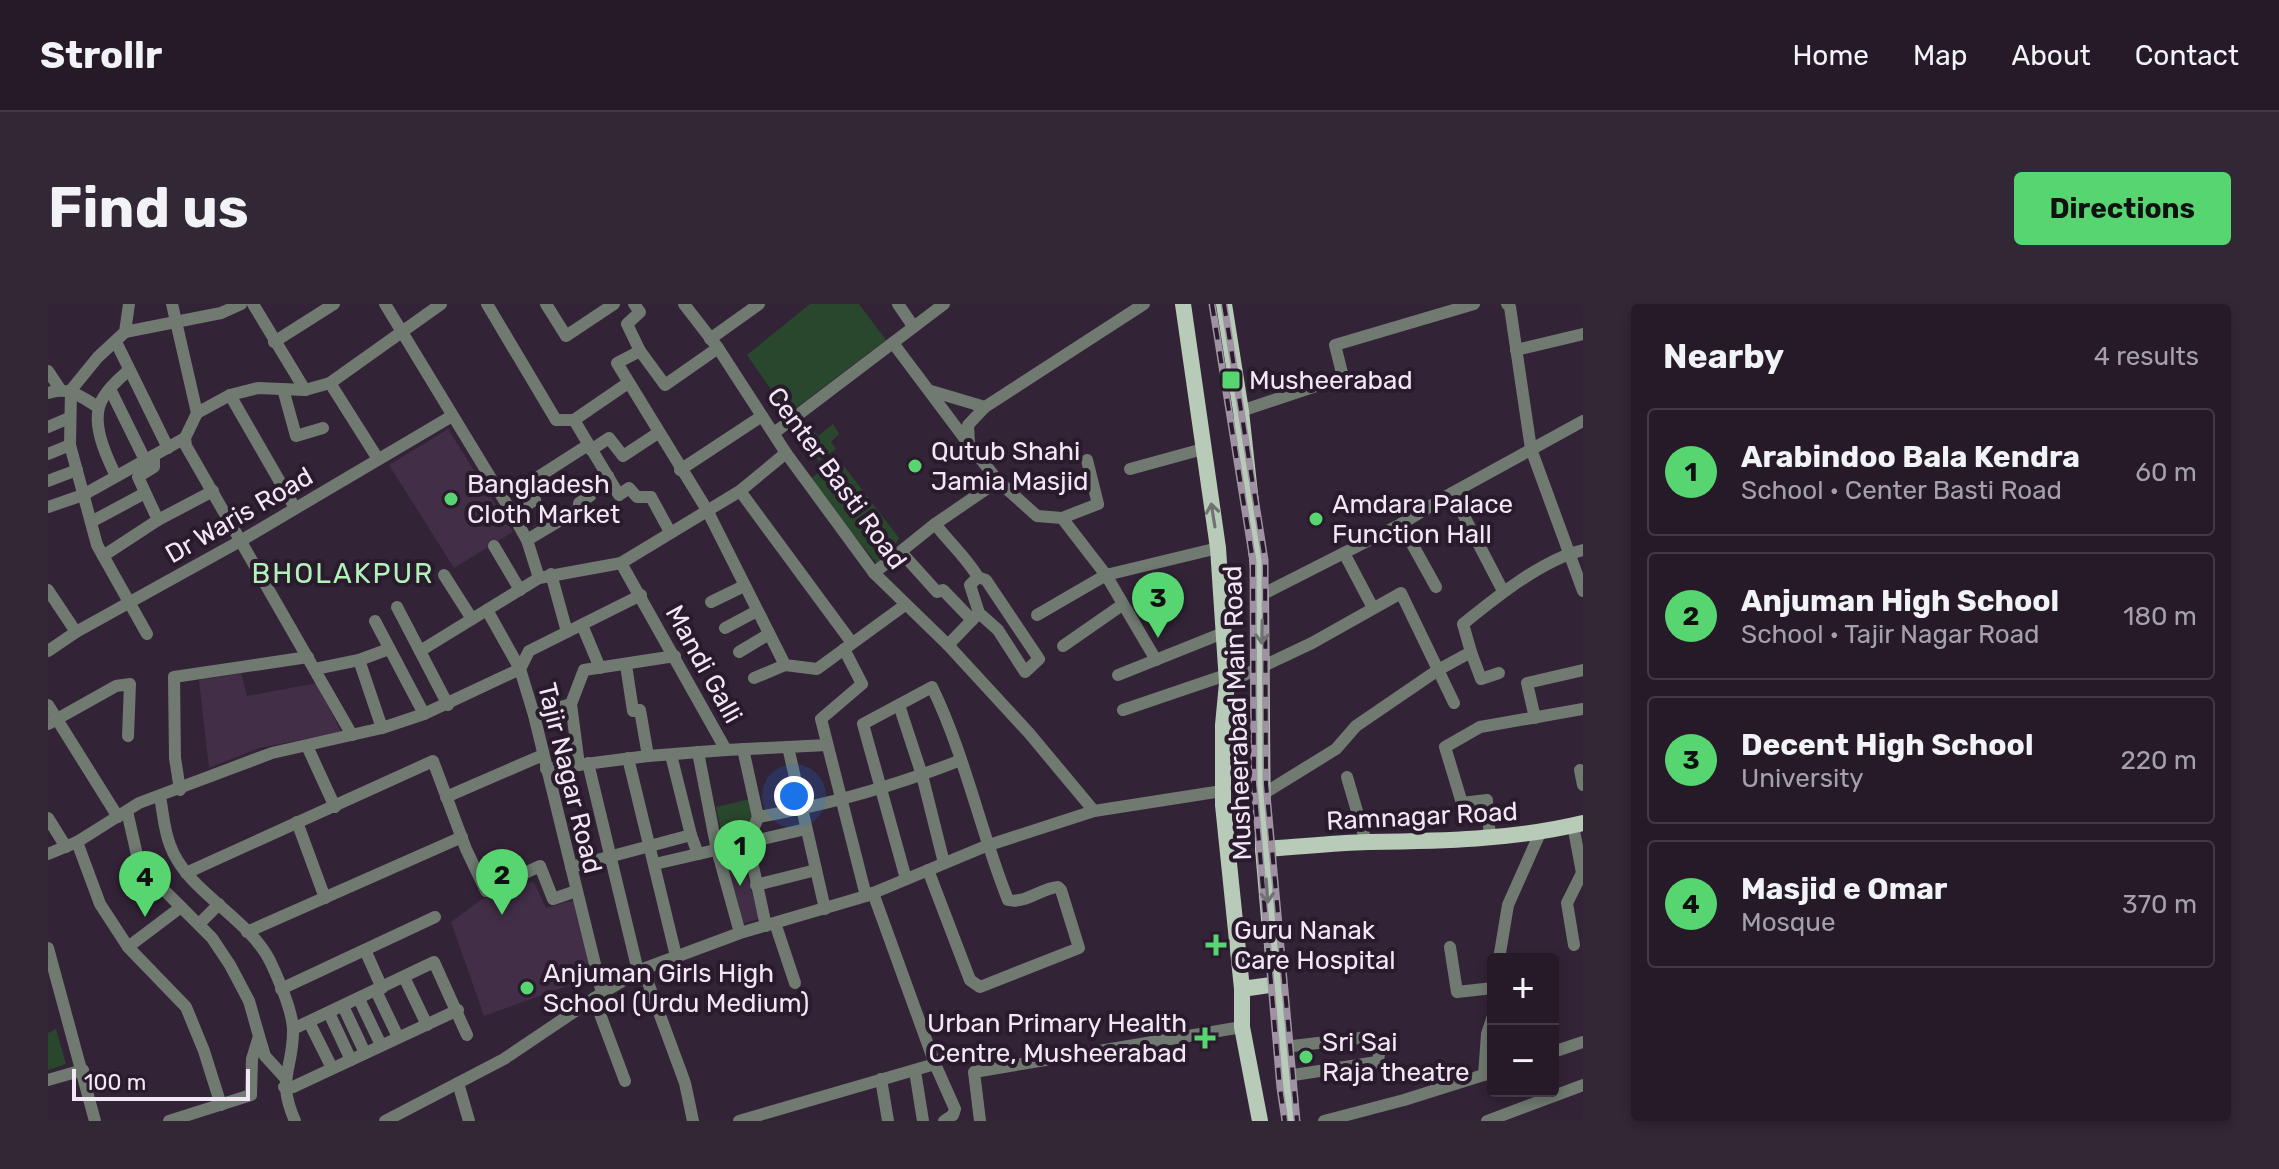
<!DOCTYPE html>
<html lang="en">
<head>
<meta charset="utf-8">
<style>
	:root { --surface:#261a29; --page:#322735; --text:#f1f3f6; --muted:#a4a1a8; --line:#423846; --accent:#57d570 }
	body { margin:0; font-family:Rubik,sans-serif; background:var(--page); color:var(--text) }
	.controls { position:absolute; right:24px; bottom:24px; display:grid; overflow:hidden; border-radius:8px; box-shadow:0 4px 12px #0003 }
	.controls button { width:72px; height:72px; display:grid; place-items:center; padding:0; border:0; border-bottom:2px solid var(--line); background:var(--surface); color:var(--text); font:40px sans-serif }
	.scale { position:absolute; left:24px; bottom:20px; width:178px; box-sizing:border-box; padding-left:8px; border:4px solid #f2e8f5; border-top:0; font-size:22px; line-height:28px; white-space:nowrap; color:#f2e8f5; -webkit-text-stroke:6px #291a2c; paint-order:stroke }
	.you { position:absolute; left:746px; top:492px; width:28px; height:28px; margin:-20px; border:6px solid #fff; border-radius:50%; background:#1a73e8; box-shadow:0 0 0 12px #1a73e833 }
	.badge { display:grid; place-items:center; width:52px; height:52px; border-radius:50%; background:var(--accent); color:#111; font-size:26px; font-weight:700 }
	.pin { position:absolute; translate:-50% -66px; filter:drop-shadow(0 2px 4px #0008) }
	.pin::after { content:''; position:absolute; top:42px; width:28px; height:24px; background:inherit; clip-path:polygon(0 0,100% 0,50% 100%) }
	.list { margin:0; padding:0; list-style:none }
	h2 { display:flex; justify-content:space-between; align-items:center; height:104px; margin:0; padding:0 32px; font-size:34px }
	h2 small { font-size:26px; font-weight:400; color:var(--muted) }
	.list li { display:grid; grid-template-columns:52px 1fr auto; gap:24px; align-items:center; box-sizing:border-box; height:128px; margin:0 16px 16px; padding:0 16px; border:2px solid var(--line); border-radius:8px }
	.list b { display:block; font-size:30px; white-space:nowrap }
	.list p { margin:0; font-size:26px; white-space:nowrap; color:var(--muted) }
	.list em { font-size:26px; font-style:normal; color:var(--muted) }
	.map { position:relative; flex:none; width:1535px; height:817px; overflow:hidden; border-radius:8px }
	header { display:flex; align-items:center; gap:48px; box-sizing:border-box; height:112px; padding:0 40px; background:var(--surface); border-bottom:2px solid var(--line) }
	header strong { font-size:38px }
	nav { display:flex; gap:44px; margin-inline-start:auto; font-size:28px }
	.intro { display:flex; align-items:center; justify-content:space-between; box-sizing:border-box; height:192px; padding:0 48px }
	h1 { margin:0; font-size:56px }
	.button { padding:20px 36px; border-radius:8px; background:var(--accent); color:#111; font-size:28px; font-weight:700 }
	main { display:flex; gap:48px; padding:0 48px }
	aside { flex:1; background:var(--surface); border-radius:8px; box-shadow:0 4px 12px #0003 }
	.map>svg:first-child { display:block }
	.built { fill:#422e46 }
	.green { fill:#29472d }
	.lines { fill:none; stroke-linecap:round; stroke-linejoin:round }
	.minor { stroke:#707a71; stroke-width:12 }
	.major { stroke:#b7cbb8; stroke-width:16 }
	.rail-casing { stroke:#9f92a2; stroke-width:7 }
	.rail { stroke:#291a2c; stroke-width:4; stroke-dasharray:12; stroke-linecap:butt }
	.oneway { stroke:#707272 }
	.poi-dot { fill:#57d570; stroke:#291a2c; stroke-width:3 }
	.labels { text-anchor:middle; stroke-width:8; stroke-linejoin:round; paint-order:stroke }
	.poi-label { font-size:26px; fill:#f2e8f5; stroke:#291a2c; text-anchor:start }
	.street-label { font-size:26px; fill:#f2e8f5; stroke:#291a2c }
	.neighbourhood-label { font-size:28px; letter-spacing:2px; fill:#b2f1b9; stroke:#291a2c }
</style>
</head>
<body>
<header>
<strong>Strollr</strong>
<nav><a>Home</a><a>Map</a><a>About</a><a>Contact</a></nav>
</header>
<div class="intro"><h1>Find us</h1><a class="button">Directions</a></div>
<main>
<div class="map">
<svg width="1535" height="817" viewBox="0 0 1535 817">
	<rect width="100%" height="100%" fill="#332337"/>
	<!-- built -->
	<g class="built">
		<polygon points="400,125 465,228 406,264 341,161"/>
		<polygon points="193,369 199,392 269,379 293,428 211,444 161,464 151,376"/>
		<polygon points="692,545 711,615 693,620 674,550"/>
		<polygon points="486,578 498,604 527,596 547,672 436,712 403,618 433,596 476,579"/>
	</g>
	<!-- green -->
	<g class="green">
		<polygon points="762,0 811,0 838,36 740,110 699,51"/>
		<polygon points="754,114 770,132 785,120 791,130 783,138 788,145 771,157 747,127"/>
		<polygon points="795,161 851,234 842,250 829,260 761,176 774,166 778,173"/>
		<polygon points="702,495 706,516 698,535 676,540 668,503"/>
		<polygon points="8,725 18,760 0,766 0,729"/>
	</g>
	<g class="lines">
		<!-- minor -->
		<g class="minor">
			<polyline points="81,0 77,28 50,53 23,86 22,141 49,241 99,330"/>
			<polyline points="124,0 149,109"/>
			<polyline points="205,0 257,86"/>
			<polyline points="337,0 464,209 479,236 491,274"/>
			<polyline points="439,0 508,116 526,116 580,79"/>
			<polyline points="498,0 518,32 566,0"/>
			<polyline points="586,0 592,8 579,20 592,47 617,81 670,44"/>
			<polyline points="636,0 670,44 738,149 826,269 900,341 981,429 1046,507"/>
			<polyline points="850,0 865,22"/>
			<polyline points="1459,0 1462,3 1483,145 1535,287"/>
			<polyline points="77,28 173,9 193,0"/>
			<polyline points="662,35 711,0"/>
			<polyline points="68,38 120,144"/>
			<polyline points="226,38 286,0"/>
			<polyline points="845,39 920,139"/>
			<polyline points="1468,46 1535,30"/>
			<polyline points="592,47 569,59 659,206 737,361 769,365 857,301"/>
			<polyline points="0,67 12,85"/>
			<polyline points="282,79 330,155"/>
			<polyline points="62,85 97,156"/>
			<polyline points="235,85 248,132 275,124"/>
			<polyline points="883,87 937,103 1096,0"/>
			<path d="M0 89C21 82 32 92 50 103"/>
			<polyline points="182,91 247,204"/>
			<polyline points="937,103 920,121 921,140 950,177 989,212 1014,214 1058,271 1108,356"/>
			<polyline points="1193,107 1295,73 1287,41 1426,0"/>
			<polyline points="526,116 571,191 581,184 589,193 603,193 622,228"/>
			<polyline points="0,123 21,114"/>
			<polyline points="726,129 896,0"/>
			<polyline points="543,146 561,134 575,152 610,129"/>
			<polyline points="0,150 22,141"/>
			<polyline points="106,152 106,163 90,173 110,216"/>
			<polyline points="1082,165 1155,145"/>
			<polyline points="632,166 714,112"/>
			<path d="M68 172C58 152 41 116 55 94 61 83 72 74 81 66"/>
			<polyline points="0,177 29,166"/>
			<polyline points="692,187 804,339"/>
			<polyline points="1404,189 1455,287"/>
			<polyline points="0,203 35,191 137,134"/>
			<polyline points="464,209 487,196 479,180 540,141"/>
			<polyline points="1014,214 1050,200 1039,156"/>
			<polyline points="43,218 97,189"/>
			<path d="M887 220C901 238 918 253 930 273L922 281 931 309 950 326 977 368 991 355 938 276 930 273"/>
			<polyline points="1353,220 1388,283"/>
			<polyline points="479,236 531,205 531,199 542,192 539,185 560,172"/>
			<polyline points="446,242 472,286"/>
			<polyline points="853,248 889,288 895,286 924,316"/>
			<polyline points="1296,249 1325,304"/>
			<polyline points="55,252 110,216 165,187"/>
			<polyline points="573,259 678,446 779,441"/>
			<polyline points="826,269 887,220 950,177"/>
			<polyline points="503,270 519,328"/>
			<polyline points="396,271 424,315"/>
			<polyline points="0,286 28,328"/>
			<polyline points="1213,291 1353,220 1404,189 1535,117"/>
			<polyline points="663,298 696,282"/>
			<polyline points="349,303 400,401"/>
			<polyline points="989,311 1058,271 1170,244"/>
			<polyline points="327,317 376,410"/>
			<polyline points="534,321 552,364"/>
			<polyline points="677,324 709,307"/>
			<polyline points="900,341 928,312"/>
			<polyline points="1015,342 1074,301"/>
			<polyline points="796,345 814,380 773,415 818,592"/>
			<polyline points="0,347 28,328 194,236 404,112"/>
			<polyline points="372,347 491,274 573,259 692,187 738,149"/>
			<polyline points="691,348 721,330"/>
			<polyline points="1423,348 1433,375 1451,369"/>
			<polyline points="311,356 334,424"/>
			<polyline points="578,361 585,407 592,406 600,452"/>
			<polyline points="267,365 311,356 341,345"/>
			<polyline points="1070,371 1175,329"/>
			<polyline points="706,374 737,361"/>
			<polyline points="1179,379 1264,339 1353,289 1406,399"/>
			<polyline points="0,401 70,513"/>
			<polyline points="851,401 874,471 896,559"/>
			<polyline points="1075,406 1178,371"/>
			<polyline points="486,411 523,400"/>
			<polyline points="1487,414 1479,379 1535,366"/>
			<polyline points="0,420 68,382 82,380 80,432"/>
			<polyline points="304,431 138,142 137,134 149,109 182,91 210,84 257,86 282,79 393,0"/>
			<polyline points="259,442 287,503"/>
			<polyline points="740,443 777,605"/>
			<polyline points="695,445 710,513 700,539 718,622"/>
			<polyline points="650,448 669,546 692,629"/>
			<polyline points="623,451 643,531 650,550"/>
			<polyline points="580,454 628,652"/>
			<polyline points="540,459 590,667"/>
			<polyline points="531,461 523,400 536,366 627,352"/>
			<polyline points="498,465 600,452 678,446"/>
			<polyline points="1532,466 1535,481"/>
			<polyline points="1299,473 1318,538"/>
			<polyline points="132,486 127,454 126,373 260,353"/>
			<path d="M1215 490 1288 445 1308 422 1390 366 1423 348 1415 320C1447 294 1495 255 1535 246"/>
			<path d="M112 493C115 508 116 526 122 541 138 587 200 613 222 657 230 674 245 708 245 727 245 767 228 774 247 817"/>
			<polyline points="398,493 495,451"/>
			<polyline points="79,507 89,551 107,577 164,634 182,661 201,697 211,732 204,755 203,791 121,817"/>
			<path d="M710 513C780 501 847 482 913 456"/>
			<polyline points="0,514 18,543"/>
			<polyline points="249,518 277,594"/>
			<polyline points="1525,521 1534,569 1519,599 1526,641"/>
			<polyline points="1442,534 1439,496 1414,499 1397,443 1432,423 1535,405"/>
			<polyline points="29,538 52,600 80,643 138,703 156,747 173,801"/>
			<polyline points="0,550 29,538 91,499 224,449 334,424 376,410 472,365 439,306"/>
			<polyline points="607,560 758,525"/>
			<polyline points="523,563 643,531"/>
			<polyline points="138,569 385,457 418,545 438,587 492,562 505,595 528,587"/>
			<path d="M858 575 815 420 884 383C917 451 932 526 960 596 978 600 993 584 1010 583L1013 586 1031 644 932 683 922 676 880 566"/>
			<polyline points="708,581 768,566"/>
			<polyline points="825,589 887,760 907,805 905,811 896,817"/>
			<polyline points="727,619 747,679"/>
			<polyline points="151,620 171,600"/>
			<polyline points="199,628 414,533"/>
			<polyline points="80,643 133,603"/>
			<polyline points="1402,643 1409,688 1445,684"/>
			<polyline points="0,644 47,817"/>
			<polyline points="317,646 334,684"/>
			<polyline points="1451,655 1460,601 1492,529"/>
			<polyline points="595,665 637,779 645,817"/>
			<polyline points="356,673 379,721"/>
			<polyline points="233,685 387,613"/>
			<polyline points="328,687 350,733"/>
			<polyline points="554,689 486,411 472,365 481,347 593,291"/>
			<polyline points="546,694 577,777"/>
			<polyline points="311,695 333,741"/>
			<polyline points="295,702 317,749"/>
			<polyline points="281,709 303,756"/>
			<polyline points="261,718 284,764"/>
			<polyline points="245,725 386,658 419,731"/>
			<polyline points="211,732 217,752 238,775"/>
			<path d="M1236 743 1321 733C1329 741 1334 747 1329 758L1239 772"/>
			<polyline points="1505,748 1535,738"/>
			<polyline points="867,767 875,817"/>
			<polyline points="1436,771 1439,730 1445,712"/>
			<polyline points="833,775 840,817"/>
			<polyline points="0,776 35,766"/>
			<polyline points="410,779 421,817"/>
			<polyline points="236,783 245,783 410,706"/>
			<polyline points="337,817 456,755 554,689 595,665 692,629 818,592 938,542 1046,507 1174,487"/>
			<polyline points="691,817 887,760"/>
			<polyline points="932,817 926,768 1194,723"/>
			<polyline points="1276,817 1356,796 1445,768"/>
			<polyline points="1439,817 1535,781"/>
		</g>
		<!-- major -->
		<g class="major">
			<polyline points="1135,0 1170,244 1179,379 1175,421 1175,501 1194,685 1194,723 1212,817"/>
			<polyline points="1176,0 1193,107 1213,291 1215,545 1221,615 1244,817"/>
			<path d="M1215 545C1250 543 1285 539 1320 538 1393 537 1464 536 1535 519"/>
			<polyline points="1194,685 1229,680"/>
		</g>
		<defs>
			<g id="rail">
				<polyline points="1164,0 1205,257 1206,480 1232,784 1237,817"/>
				<polyline points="1176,0 1217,256 1218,480 1249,817"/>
			</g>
		</defs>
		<!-- rail casing -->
		<use href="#rail" class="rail-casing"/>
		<!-- rail -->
		<use href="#rail" class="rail"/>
	</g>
	<!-- one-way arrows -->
	<defs><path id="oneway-shaft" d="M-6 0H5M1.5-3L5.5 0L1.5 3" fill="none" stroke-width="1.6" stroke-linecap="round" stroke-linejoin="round" transform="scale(2)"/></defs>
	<g class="oneway">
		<use href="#oneway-shaft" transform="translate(1165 211) rotate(-99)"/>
		<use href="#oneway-shaft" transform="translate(1214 328) rotate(91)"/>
		<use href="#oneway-shaft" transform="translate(1219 587) rotate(86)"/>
	</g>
	<!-- markers -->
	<g class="poi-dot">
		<rect x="1173" y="66" width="20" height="20" rx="4"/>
		<circle cx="867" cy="162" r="8"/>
		<circle cx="403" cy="195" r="8"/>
		<circle cx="1268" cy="215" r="8"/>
		<path d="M1164 629h8v8h8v8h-8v8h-8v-8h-8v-8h8z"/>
		<circle cx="479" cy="684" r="8"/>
		<path d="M1153 722h8v8h8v8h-8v8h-8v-8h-8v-8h8z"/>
		<circle cx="1258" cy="753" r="8"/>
	</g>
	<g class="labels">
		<!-- poi labels -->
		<g class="poi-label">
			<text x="1201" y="85">Musheerabad</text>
			<text x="883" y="156">Qutub Shahi<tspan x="883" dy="30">Jamia Masjid</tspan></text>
			<text x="419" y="189">Bangladesh<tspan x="419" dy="30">Cloth Market</tspan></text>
			<text x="1284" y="209">Amdara Palace<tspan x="1284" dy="30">Function Hall</tspan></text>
			<text x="1186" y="635">Guru Nanak<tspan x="1186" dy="30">Care Hospital</tspan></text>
			<text x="495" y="678">Anjuman Girls High<tspan x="495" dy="30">School (Urdu Medium)</tspan></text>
			<text x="1139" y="728" text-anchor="end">Urban Primary Health<tspan x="1139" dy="30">Centre, Musheerabad</tspan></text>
			<text x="1274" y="747">Sri Sai<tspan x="1274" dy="30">Raja theatre</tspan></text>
		</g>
		<!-- street labels -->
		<g class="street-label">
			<text transform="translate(789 174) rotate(54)" y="9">Center Basti Road</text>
			<text transform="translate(191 211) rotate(-30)" y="9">Dr Waris Road</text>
			<text transform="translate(656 360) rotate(61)" y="9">Mandi Galli</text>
			<text transform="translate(1189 409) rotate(-92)" y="9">Musheerabad Main Road</text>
			<text transform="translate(522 474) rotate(76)" y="9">Tajir Nagar Road</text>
			<text transform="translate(1374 512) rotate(-3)" y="9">Ramnagar Road</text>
		</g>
		<!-- neighbourhood labels -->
		<g class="neighbourhood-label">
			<text x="295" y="279">BHOLAKPUR</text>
		</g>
	</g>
</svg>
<div class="controls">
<button>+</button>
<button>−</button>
</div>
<div class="scale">100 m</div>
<div class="you"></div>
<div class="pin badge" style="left:692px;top:582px">1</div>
<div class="pin badge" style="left:454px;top:611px">2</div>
<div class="pin badge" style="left:1110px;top:334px">3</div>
<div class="pin badge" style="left:97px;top:613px">4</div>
</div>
<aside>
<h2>Nearby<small>4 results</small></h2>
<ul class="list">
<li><span class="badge">1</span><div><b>Arabindoo Bala Kendra</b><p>School · Center Basti Road</p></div><em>60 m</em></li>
<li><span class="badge">2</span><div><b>Anjuman High School</b><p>School · Tajir Nagar Road</p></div><em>180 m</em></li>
<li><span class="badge">3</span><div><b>Decent High School</b><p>University</p></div><em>220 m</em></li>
<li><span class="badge">4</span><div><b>Masjid e Omar</b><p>Mosque</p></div><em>370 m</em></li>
</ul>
</aside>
</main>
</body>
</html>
